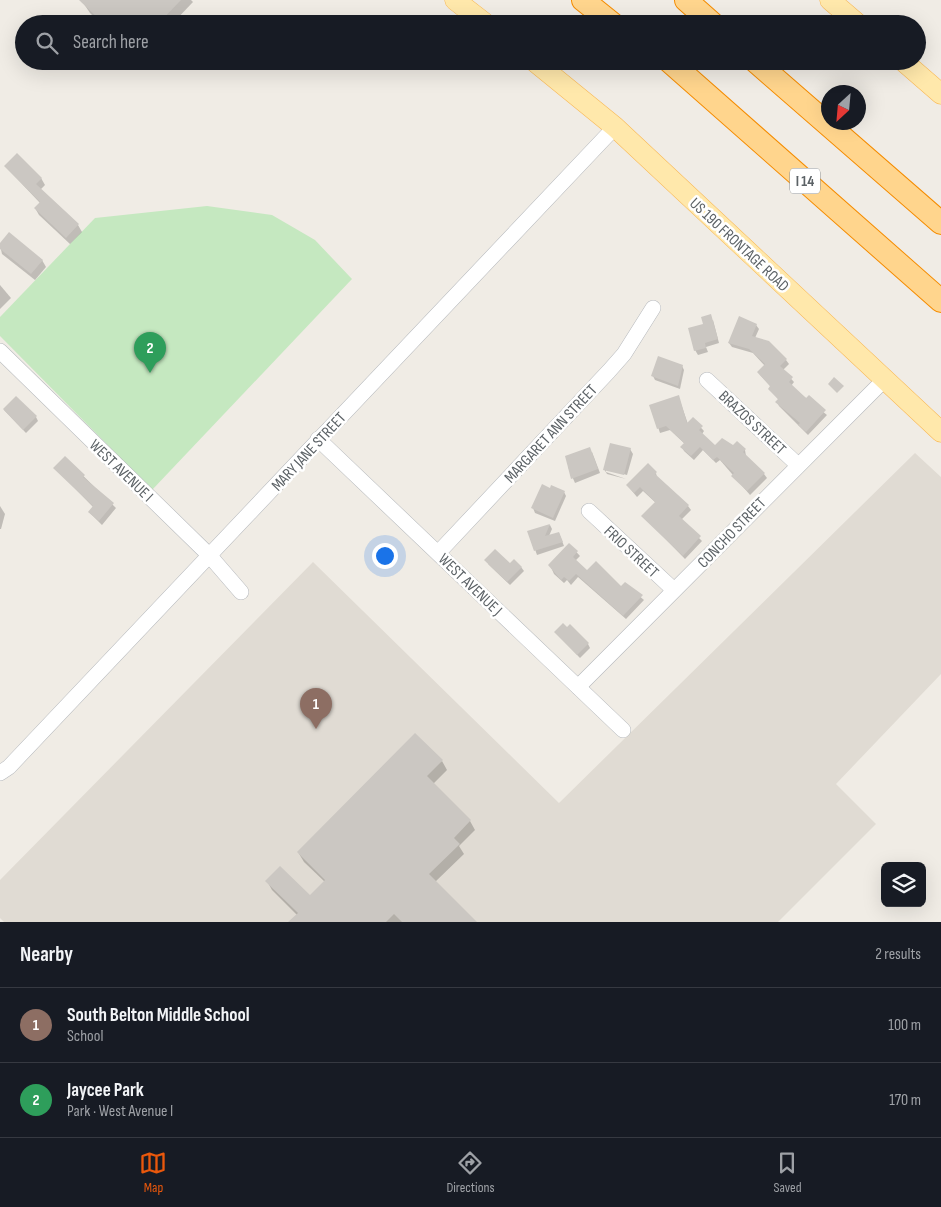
<!DOCTYPE html>
<html lang="en">
<head>
<meta charset="utf-8">
<style>
	:root { --surface:#171b24; --page:#242831; --text:#f1f3f6; --muted:#9ea1a6; --line:#363941; --accent:#ea580c }
	body { margin:0; font-family:"Sofia Sans Condensed",sans-serif; background:var(--page); color:var(--text) }
	.controls { position:absolute; right:15px; bottom:15px; display:grid; overflow:hidden; border-radius:8px; box-shadow:0 5px 20px #0002 }
	.controls button { width:45px; height:45px; display:grid; place-items:center; padding:0; border:0; border-bottom:1px solid var(--line); background:var(--surface); color:var(--text); font:25px sans-serif }
	.compass { position:absolute; left:821px; top:85px; width:45px; height:45px; border-radius:50%; background:var(--surface); box-shadow:0 5px 20px #0002; rotate:206deg }
	.you { position:absolute; left:384px; top:555px; width:18px; height:18px; margin:-12px; border:4px solid #fff; border-radius:50%; background:#1a73e8; box-shadow:0 0 0 8px #1a73e833 }
	.badge { display:grid; place-items:center; width:32px; height:32px; border-radius:50%; background:var(--accent); color:#fff; font-size:16px; font-weight:700 }
	.pin { position:absolute; translate:-50% -41px; filter:drop-shadow(0 1px 2px #0008) }
	.pin::after { content:''; position:absolute; top:26px; width:18px; height:15px; background:inherit; clip-path:polygon(0 0,100% 0,50% 100%) }
	.list { margin:0; padding:0; list-style:none }
	h2 { display:flex; justify-content:space-between; align-items:center; height:65px; margin:0; padding:0 20px; font-size:21px }
	h2 small { font-size:16px; font-weight:400; color:var(--muted) }
	.list li { display:grid; grid-template-columns:32px 1fr auto; gap:15px; align-items:center; box-sizing:border-box; height:75px; padding:0 20px; border-top:1px solid var(--line) }
	.list b { display:block; font-size:19px; white-space:nowrap }
	.list p { margin:0; font-size:16px; white-space:nowrap; color:var(--muted) }
	.list em { font-size:16px; font-style:normal; color:var(--muted) }
	.icon { flex:none; width:28px; height:28px; fill:none; stroke:currentColor; stroke-width:2; stroke-linecap:round; stroke-linejoin:round }
	.map { position:relative; flex:none; width:941px; height:922px; overflow:hidden }
	.search { position:absolute; background:var(--surface); box-shadow:0 5px 20px #0002; left:15px; right:15px; top:15px; height:55px; display:flex; align-items:center; gap:12px; box-sizing:border-box; padding:0 18px; border-radius:28px; color:var(--muted); font-size:19px }
	.sheet { height:215px; background:var(--surface) }
	nav { display:flex; justify-content:space-around; align-items:center; box-sizing:border-box; height:70px; border-top:1px solid var(--line); background:var(--surface); font-size:14px; color:var(--muted) }
	nav a { display:grid; justify-items:center; gap:2px }
	nav .on { color:var(--accent) }
	.map>svg:first-child { display:block }
	.education { fill:#e0dbd3 }
	.green { fill:#c5e8c0 }
	.shadow { fill:#0003 }
	.building { fill:#cbc7c2 }
	.lines { fill:none; stroke-linecap:round; stroke-linejoin:round }
	.minor-casing { stroke:#b5b8bc; stroke-width:16 }
	.major-casing { stroke:#f9b855; stroke-width:21 }
	.highway-casing { stroke:#f58c00; stroke-width:24 }
	.minor { stroke:#fff; stroke-width:15 }
	.major { stroke:#ffe8ab; stroke-width:20 }
	.highway { stroke:#ffd58d; stroke-width:22 }
	.labels { text-anchor:middle; stroke-width:5; stroke-linejoin:round; paint-order:stroke }
	.shield { fill:#fff; stroke:#8d9194; stroke-width:1 }
	.shield-label { font-size:15px; font-weight:bold; fill:#5c6266 }
	.street-label { font-size:16px; fill:#5c6266; stroke:#fff }
</style>
</head>
<body>
<div class="map">
<svg width="941" height="922" viewBox="0 0 941 922">
	<rect width="100%" height="100%" fill="#f0ece5"/>
	<!-- education -->
	<polygon class="education" points="915,453 941,477 941,674 836,784 876,824 778,922 4,922 0,918 0,880 313,562 559,803"/>
	<!-- green -->
	<polygon class="green" points="207,206 272,215 315,240 352,279 152,490 0,336 0,317 95,218"/>
	<!-- shadow -->
	<g class="shadow">
		<polygon points="88,0 191,0 193,2 172,24 101,24 90,13 84,4"/>
		<polygon points="5,166 41,178 45,185 40,190 78,225 82,232 70,244 39,215 35,208 40,203"/>
		<polygon points="0,245 42,260 46,267 35,280 2,254"/>
		<polygon points="0,285 11,298 0,309"/>
		<polygon points="713,320 719,343 706,347 708,352 698,355 695,350 705,325"/>
		<polygon points="756,325 759,329 755,338 786,360 789,364 783,370 794,382 791,386 827,415 808,435 779,406 777,402 779,400 769,389 771,387 761,376 758,372 765,366 753,353 732,347 729,343"/>
		<polygon points="682,366 684,370 680,389 655,380 653,376"/>
		<polygon points="680,401 688,424 693,419 704,431 702,434 715,447 734,446 745,450 746,456 764,474 767,478 750,495 720,460 716,463 703,450 694,460 684,451 682,447 685,444 670,430 660,433 651,406"/>
		<polygon points="4,410 36,417 38,421 26,433"/>
		<polygon points="630,449 633,454 627,475 606,469 606,472 626,479 607,474 604,469"/>
		<polygon points="592,452 600,473 575,483 568,467"/>
		<polygon points="65,458 116,508 102,525 90,513 94,508 55,468"/>
		<polygon points="656,473 657,478 688,506 691,510 681,520 702,541 685,559 643,516 656,503 643,491 637,497 627,485"/>
		<polygon points="564,492 566,496 555,521 535,513 533,508"/>
		<polygon points="0,506 5,514 1,529 0,529"/>
		<polygon points="550,525 552,529 549,536 559,533 564,546 537,555 529,532"/>
		<polygon points="569,544 580,556 575,561 587,572 621,588 625,584 644,600 626,619 578,577 571,585 567,580 564,583 554,574 550,565"/>
		<polygon points="488,564 521,567 524,571 510,585"/>
		<polygon points="555,632 588,644 590,648 580,658"/>
		<polygon points="442,761 447,770 433,784 470,821 475,830 459,846 464,854 435,882 475,922 291,922 297,915 272,890 267,881 310,897 325,882 304,862 298,852"/>
	</g>
	<!-- building -->
	<g class="building">
		<polygon points="79,0 181,0 158,24 104,24"/>
		<polygon points="17,153 42,178 36,184 79,224 66,238 34,208 40,202 4,166"/>
		<polygon points="9,232 43,260 31,274 0,249 0,243"/>
		<polygon points="711,314 718,339 705,343 706,348 694,351 688,328 703,324 701,317"/>
		<polygon points="739,316 757,324 752,336 769,341 787,359 780,366 793,377 789,382 806,398 809,395 826,410 806,432 798,425 800,423 775,402 778,399 768,389 770,386 757,372 765,364 749,349 728,343"/>
		<polygon points="658,356 683,365 678,386 651,376"/>
		<polygon points="834,377 844,386 837,393 828,384"/>
		<polygon points="679,395 687,423 693,417 703,426 699,430 715,445 722,438 733,445 737,441 746,449 743,452 765,473 747,491 731,476 734,473 717,457 713,460 700,447 691,456 680,447 684,443 666,426 657,429 649,405"/>
		<polygon points="16,396 37,416 23,430 3,409"/>
		<polygon points="610,443 631,448 624,475 603,470"/>
		<polygon points="590,447 598,469 571,479 565,456"/>
		<polygon points="65,456 85,475 83,477 114,503 99,521 88,512 93,506 53,468"/>
		<polygon points="648,463 657,472 655,474 689,505 679,516 701,536 683,556 641,516 655,502 640,487 634,493 626,485"/>
		<polygon points="542,484 550,488 551,485 565,491 553,518 531,508"/>
		<polygon points="550,524 545,536 559,532 563,542 534,551 527,531"/>
		<polygon points="569,543 578,551 573,557 587,570 596,561 621,586 625,582 643,595 623,616 576,574 569,581 564,577 561,580 548,565"/>
		<polygon points="495,549 510,563 514,559 522,567 507,582 484,560"/>
		<polygon points="563,623 567,627 570,624 589,643 577,655 554,632"/>
		<polygon points="415,733 443,760 427,776 471,820 454,838 460,844 429,874 477,922 402,922 394,914 386,922 288,922 298,913 265,881 280,866 310,895 325,880 297,852"/>
	</g>
	<g class="lines">
		<defs>
			<g id="minor">
				<polyline points="0,351 209,555 241,592"/>
				<polyline points="707,380 798,465"/>
				<polyline points="318,439 623,730"/>
				<polyline points="589,511 674,590"/>
				<polyline points="439,552 609,371 624,354 653,308"/>
				<polyline points="578,687 885,379"/>
				<polyline points="0,773 9,767 615,127"/>
			</g>
			<g id="major">
				<polyline points="455,0 486,24"/>
				<polyline points="830,0 858,24"/>
				<polyline points="534,61 615,127 941,432"/>
				<polyline points="903,61 941,94"/>
			</g>
			<g id="highway">
				<polyline points="583,0 613,24"/>
				<polyline points="686,0 713,24"/>
				<polyline points="669,61 941,301"/>
				<polyline points="755,61 941,223"/>
			</g>
		</defs>
		<!-- minor casing -->
		<use href="#minor" class="minor-casing"/>
		<!-- major casing -->
		<use href="#major" class="major-casing"/>
		<!-- highway casing -->
		<use href="#highway" class="highway-casing"/>
		<!-- minor -->
		<use href="#minor" class="minor"/>
		<!-- major -->
		<use href="#major" class="major"/>
		<!-- highway -->
		<use href="#highway" class="highway"/>
	</g>
	<g class="labels">
		<!-- shield labels -->
		<rect class="shield" x="790" y="168.5" width="30" height="25" rx="4"/>
		<g class="shield-label">
			<text x="805" y="186">I 14</text>
		</g>
		<!-- street labels -->
		<g class="street-label">
			<text transform="translate(740 244) rotate(43)" y="6">US 190 FRONTAGE ROAD</text>
			<text transform="translate(753 422) rotate(43)" y="6">BRAZOS STREET</text>
			<text transform="translate(550 433) rotate(-47)" y="6">MARGARET ANN STREET</text>
			<text transform="translate(308 451) rotate(-47)" y="6">MARY JANE STREET</text>
			<text transform="translate(122 470) rotate(44)" y="6">WEST AVENUE I</text>
			<text transform="translate(731 532) rotate(-46)" y="6">CONCHO STREET</text>
			<text transform="translate(632 551) rotate(43)" y="6">FRIO STREET</text>
			<text transform="translate(471 584) rotate(44)" y="6">WEST AVENUE J</text>
		</g>
	</g>
</svg>
<div class="controls">
<button><svg class="icon" aria-label="layers" viewBox="0 0 24 24"><path d="M12 4l9 5-9 5-9-5zM3 14l9 5 9-5"/></svg></button>
</div>
<svg class="compass" viewBox="-18 -18 36 36"><path d="M0-13l5 13h-10z" fill="#e53935"/><path d="M0 13l5-13h-10z" fill="#9ea1a6"/></svg>
<div class="you"></div>
<div class="pin badge" style="left:316px;top:729px;background:#8d6e63">1</div>
<div class="pin badge" style="left:150px;top:373px;background:#2e9e5b">2</div>
<div class="search"><svg class="icon" aria-label="search" viewBox="0 0 24 24"><circle cx="10" cy="10" r="6"/><path d="M15 15l6 6"/></svg>Search here</div>
</div>
<section class="sheet">
<h2>Nearby<small>2 results</small></h2>
<ul class="list">
<li><span class="badge" style="background:#8d6e63">1</span><div><b>South Belton Middle School</b><p>School</p></div><em>100 m</em></li>
<li><span class="badge" style="background:#2e9e5b">2</span><div><b>Jaycee Park</b><p>Park · West Avenue I</p></div><em>170 m</em></li>
</ul>
</section>
<nav>
<a class="on"><svg class="icon" aria-label="map" viewBox="0 0 24 24"><path d="M3 6l6-2 6 2 6-2v14l-6 2-6-2-6 2zM9 4v14M15 6v14"/></svg>Map</a>
<a><svg class="icon" aria-label="directions" viewBox="0 0 24 24"><path d="M12 3l9 9-9 9-9-9zM9 14v-3h6M13 9l2 2-2 2"/></svg>Directions</a>
<a><svg class="icon" aria-label="saved" viewBox="0 0 24 24"><path d="M7 4h10v16l-5-4-5 4z"/></svg>Saved</a>
</nav>
</body>
</html>
